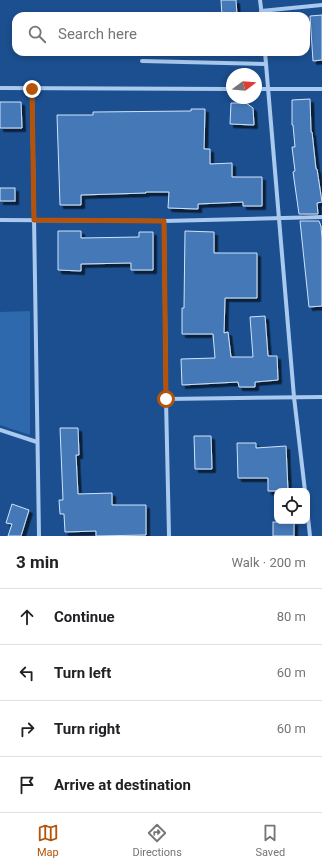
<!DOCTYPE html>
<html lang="en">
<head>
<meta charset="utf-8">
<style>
	:root { --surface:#fff; --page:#f2f2f2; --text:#202124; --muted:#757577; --line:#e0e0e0; --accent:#b45309 }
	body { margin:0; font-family:Roboto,sans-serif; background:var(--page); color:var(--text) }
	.controls { position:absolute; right:12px; bottom:12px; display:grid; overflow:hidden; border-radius:8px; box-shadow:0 2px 6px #0003 }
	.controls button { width:36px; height:36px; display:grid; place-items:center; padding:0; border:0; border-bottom:1px solid var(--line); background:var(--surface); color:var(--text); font:20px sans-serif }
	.compass { position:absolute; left:226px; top:68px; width:36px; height:36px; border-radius:50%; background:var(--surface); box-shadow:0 2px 6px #0003; rotate:74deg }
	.stop { position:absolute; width:12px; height:12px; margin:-9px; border:3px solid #b45309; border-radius:50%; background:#fff }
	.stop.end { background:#b45309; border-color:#fff; box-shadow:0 1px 4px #0008 }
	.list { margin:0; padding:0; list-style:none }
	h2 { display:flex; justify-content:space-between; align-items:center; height:52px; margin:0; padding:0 16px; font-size:17px }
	h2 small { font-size:13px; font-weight:400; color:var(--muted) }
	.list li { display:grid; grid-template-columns:26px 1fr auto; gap:12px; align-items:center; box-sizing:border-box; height:56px; padding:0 16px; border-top:1px solid var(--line) }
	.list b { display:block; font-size:15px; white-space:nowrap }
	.list em { font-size:13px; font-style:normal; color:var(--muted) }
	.icon { flex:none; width:22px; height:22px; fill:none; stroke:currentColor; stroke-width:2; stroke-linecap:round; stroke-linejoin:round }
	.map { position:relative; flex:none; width:322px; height:536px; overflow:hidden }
	.search { position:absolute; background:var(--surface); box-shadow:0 2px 6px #0003; left:12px; right:12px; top:12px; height:44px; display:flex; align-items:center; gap:10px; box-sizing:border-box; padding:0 14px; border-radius:12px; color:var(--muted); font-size:15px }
	.sheet { height:276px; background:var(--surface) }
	nav { display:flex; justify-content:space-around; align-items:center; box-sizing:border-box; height:56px; border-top:1px solid var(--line); background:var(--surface); font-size:11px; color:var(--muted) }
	nav a { display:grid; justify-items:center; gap:2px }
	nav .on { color:var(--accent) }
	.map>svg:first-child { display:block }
	.green { fill:#2e69ad }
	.building { fill:#4478b7; stroke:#cfe3fa; filter:url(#shadow) }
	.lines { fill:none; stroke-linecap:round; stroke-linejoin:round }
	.minor { stroke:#a9c9ee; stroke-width:4 }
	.route { stroke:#b45309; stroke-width:5 }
</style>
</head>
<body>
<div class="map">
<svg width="322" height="536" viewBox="0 0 322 536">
	<defs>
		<filter id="shadow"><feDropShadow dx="3.5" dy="3.5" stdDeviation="0" flood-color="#0009"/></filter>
	</defs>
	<rect width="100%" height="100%" fill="#1b4f8f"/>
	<!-- green -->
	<polygon class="green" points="30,311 30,435 0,425 0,312"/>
	<!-- building -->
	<g class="building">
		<polygon points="221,0 236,0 237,16 222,16"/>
		<polygon points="322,15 322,60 313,61 310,16"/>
		<polygon points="310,99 311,132 312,132 316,169 317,169 322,202 317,203 318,214 299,214 293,172 295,171 292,147 295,147 293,125 292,125 292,100"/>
		<polygon points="0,102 21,102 22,128 0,128"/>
		<polygon points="231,103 246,103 253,108 254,125 230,124"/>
		<polygon points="191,109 205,109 204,149 210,149 210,164 232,163 232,177 262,177 262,206 243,206 243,202 198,204 198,209 168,208 169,192 146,192 146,193 81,195 81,205 60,205 57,115 93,115 93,112 191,111"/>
		<rect x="0" y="188" width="15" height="13"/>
		<polygon points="300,221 319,221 321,226 322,238 322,306 309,307"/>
		<polygon points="58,231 81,231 81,238 139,237 139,232 153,232 153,270 131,270 131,263 81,264 81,271 58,270"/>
		<polygon points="185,231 214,232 214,253 257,253 257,298 225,298 224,333 228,332 231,357 253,357 250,317 265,316 268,356 277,356 278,380 255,382 255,387 239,387 238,382 182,385 181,359 215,358 213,334 182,334 182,308 184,308"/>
		<polygon points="60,428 78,428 79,455 76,455 78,494 112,493 112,505 146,505 146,535 96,536 96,531 65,532 64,514 60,514 59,500 63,500"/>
		<polygon points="194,436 211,436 212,469 195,469"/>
		<polygon points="237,443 256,443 256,448 286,446 288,491 268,491 268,478 238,478"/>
		<polygon points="12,504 29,510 21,536 8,536 12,524 6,523"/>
		<rect x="273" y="522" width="21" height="14"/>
	</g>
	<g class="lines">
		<!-- minor -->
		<g class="minor">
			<polyline points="260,0 262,16"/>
			<polyline points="261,11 322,5"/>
			<polyline points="265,52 294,397 305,491"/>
			<polyline points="142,61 266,64"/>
			<polyline points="0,88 232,89"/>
			<polyline points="32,89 39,536"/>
			<polyline points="256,89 322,89"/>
			<polyline points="0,220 164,221 322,217"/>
			<polyline points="164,221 166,399 169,536"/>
			<polyline points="166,399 322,397"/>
			<polyline points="0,430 37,442"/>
			<polyline points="307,508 310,536"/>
		</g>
	</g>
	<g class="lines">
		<!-- route -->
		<polyline class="route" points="32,89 34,220 164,221 166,399"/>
	</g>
</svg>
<div class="controls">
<button><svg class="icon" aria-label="locate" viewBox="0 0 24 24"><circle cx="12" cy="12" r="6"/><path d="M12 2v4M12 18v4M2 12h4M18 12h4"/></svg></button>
</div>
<svg class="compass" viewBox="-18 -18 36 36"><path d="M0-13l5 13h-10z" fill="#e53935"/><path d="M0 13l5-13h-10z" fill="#757577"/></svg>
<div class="stop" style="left:166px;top:399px"></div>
<div class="stop end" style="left:32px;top:89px"></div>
<div class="search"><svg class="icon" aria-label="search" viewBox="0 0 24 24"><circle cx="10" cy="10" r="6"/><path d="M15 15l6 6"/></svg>Search here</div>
</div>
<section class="sheet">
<h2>3 min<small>Walk · 200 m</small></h2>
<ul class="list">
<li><svg class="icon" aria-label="ahead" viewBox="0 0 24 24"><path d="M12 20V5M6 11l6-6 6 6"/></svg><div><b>Continue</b></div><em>80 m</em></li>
<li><svg class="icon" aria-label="left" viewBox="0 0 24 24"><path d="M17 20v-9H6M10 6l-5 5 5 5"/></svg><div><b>Turn left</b></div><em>60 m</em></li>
<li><svg class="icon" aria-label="right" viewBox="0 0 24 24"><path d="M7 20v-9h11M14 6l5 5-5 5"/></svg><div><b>Turn right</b></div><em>60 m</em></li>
<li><svg class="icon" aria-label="arrive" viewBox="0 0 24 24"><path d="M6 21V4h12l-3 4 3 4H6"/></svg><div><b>Arrive at destination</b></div></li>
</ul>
</section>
<nav>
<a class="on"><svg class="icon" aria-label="map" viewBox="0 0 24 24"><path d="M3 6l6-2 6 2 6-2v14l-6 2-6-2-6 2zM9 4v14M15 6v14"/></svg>Map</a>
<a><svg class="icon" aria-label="directions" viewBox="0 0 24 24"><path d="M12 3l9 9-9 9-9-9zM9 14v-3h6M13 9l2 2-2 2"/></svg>Directions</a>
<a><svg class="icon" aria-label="saved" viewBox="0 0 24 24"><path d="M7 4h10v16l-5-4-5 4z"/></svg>Saved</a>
</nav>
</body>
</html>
